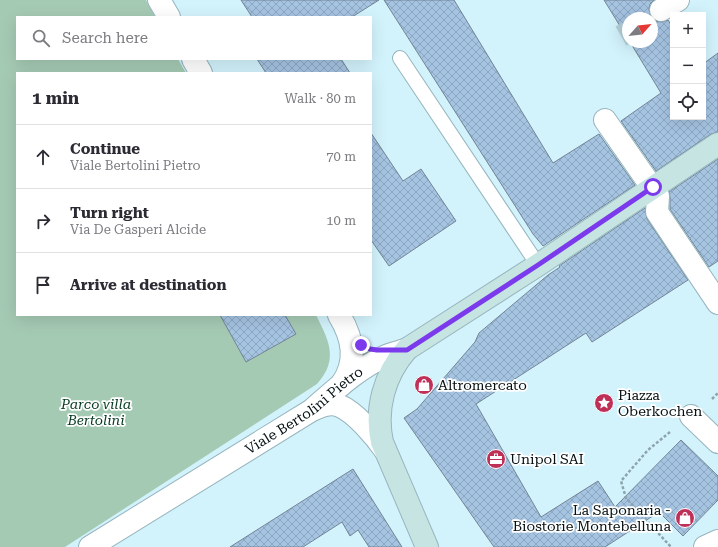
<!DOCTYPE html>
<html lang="en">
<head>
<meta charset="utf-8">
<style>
	:root { --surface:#fff; --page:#f2f2f3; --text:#2b2b33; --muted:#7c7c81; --line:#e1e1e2 }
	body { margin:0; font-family:"Roboto Serif",serif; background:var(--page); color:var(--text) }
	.controls { position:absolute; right:12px; top:12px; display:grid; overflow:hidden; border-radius:0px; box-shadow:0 4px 16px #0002 }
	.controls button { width:36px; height:36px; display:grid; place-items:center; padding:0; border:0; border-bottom:1px solid var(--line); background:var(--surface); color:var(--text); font:20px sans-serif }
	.compass { position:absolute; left:622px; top:12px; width:36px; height:36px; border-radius:50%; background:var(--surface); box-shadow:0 4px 16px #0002; rotate:63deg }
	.stop { position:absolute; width:12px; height:12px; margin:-9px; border:3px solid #7c3aed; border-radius:50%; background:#fff }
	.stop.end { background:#7c3aed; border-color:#fff; box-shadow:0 1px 4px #0008 }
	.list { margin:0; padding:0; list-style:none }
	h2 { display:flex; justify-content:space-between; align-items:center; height:52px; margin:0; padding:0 16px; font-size:17px }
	h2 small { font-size:13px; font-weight:400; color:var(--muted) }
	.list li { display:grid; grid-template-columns:26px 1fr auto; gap:12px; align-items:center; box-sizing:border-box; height:64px; padding:0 16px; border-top:1px solid var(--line) }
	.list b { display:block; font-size:15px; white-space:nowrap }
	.list p { margin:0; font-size:13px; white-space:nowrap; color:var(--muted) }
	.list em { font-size:13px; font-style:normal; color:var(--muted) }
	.icon { flex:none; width:22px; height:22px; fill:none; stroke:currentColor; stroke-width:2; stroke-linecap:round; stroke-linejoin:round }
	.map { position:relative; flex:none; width:718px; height:547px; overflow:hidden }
	.search { position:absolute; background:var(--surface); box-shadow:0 4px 16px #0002; left:16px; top:16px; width:356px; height:44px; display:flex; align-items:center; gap:10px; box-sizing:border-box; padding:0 14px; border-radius:0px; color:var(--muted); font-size:15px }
	.panel { position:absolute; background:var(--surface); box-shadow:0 4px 16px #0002; left:16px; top:72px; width:356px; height:244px; border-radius:0px }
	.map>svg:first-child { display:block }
	.park { fill:#a5cab4 }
	.building { fill:url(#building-cross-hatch); stroke:#728496 }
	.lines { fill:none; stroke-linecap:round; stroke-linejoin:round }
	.pedestrian-tunnel { stroke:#b4d1d9; stroke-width:22; stroke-dasharray:22 11; stroke-linecap:butt }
	.service-casing { stroke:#97b5be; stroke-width:16 }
	.pedestrian-casing { stroke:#97b5be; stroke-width:24 }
	.minor-casing { stroke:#97b5be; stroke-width:24 }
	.secondary-casing { stroke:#97b5be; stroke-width:24 }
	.path { stroke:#8ca4ab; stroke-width:2.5; stroke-dasharray:3 2; stroke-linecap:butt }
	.service { stroke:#fff; stroke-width:14 }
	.pedestrian { stroke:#fff; stroke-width:22 }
	.minor { stroke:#fff; stroke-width:22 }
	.secondary { stroke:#c6e5e2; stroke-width:22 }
	.route { stroke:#7c3aed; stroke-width:5 }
	.labels { text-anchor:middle; stroke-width:3.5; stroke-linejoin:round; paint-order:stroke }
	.poi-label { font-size:14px; fill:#061013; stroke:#fff; text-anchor:start }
	.park-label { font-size:14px; font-style:italic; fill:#053922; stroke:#fff }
	.street-label { font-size:14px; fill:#061013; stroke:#fff }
</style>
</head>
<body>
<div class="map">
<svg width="718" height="547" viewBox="0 0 718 547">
	<defs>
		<pattern id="building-cross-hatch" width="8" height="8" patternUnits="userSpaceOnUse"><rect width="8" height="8" fill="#a5c4e2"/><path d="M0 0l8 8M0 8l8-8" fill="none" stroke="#8da7c1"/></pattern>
	</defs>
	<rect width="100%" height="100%" fill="#d3f3fc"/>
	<!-- park -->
	<path class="park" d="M0 0H146L155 17H17V59H178L186 73H17V315H316C329 341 339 359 317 384L65 547H0Z"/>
	<!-- building -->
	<g class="building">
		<polygon points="241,0 379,0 352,17 252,17"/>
		<polygon points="384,0 454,0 553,163 599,134 635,185 543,246 533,234"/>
		<polygon points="604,0 654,0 650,4 649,10 652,18 628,18 628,39"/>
		<polygon points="652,18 655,21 661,22 668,20 673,28 673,117 703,117 703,64 718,53 718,132 711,134 656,171 621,121 661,93 630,42 652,42"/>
		<polygon points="257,59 341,59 350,73 266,73"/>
		<polygon points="371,133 403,181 421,169 456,221 389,266 371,240"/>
		<polygon points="718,159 718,261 709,267 670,209 670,197 669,192"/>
		<polygon points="645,208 647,219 688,280 592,342 586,333 476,404 541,517 598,481 615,507 681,440 718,476 718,500 683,536 659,512 605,547 494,547 404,418 417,409 475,342 479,333 548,275 560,267 559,266"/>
		<polygon points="220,315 285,315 296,334 246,362"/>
		<polygon points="353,469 402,547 369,547 358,530 350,536 342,522 303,547 230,547"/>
	</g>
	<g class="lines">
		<!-- pedestrian-tunnel -->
		<polyline class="pedestrian-tunnel" points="621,36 628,32"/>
		<defs>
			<polyline id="service" points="400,58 538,265"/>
			<g id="pedestrian">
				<polyline points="661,10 678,0"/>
				<polyline points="605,120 658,196 657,212 718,303"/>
				<polyline points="691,416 718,442"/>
			</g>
			<g id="minor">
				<polyline points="159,0 169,17"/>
				<polyline points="193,59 201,73"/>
				<path d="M339 315C353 338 358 362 341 385"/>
				<path d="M312 410C321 406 330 402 340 406 355 412 376 437 385 450"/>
				<path id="s1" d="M90 547 312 410C335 390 358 368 386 356 393 353 400 352 407 349"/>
				<polyline points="705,547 718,541"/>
			</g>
			<path id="secondary" d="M427 547 382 442C375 409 384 375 407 349L538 265 718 144"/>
		</defs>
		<!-- service casing -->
		<use href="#service" class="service-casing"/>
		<!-- pedestrian casing -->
		<use href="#pedestrian" class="pedestrian-casing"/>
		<!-- minor casing -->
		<use href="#minor" class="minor-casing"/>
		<!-- secondary casing -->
		<use href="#secondary" class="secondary-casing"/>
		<!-- path -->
		<g class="path">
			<polyline points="712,399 718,393"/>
			<polyline points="670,432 648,450 621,481 626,498 671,547"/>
		</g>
		<!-- service -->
		<use href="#service" class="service"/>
		<!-- pedestrian -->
		<use href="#pedestrian" class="pedestrian"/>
		<!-- minor -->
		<use href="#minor" class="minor"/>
		<!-- secondary -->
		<use href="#secondary" class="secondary"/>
	</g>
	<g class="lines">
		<!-- route -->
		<polyline class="route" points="361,345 370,349 377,350 407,350 538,265 653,187"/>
	</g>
	<!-- icons -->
	<defs>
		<symbol id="shop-disc" viewBox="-11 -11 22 22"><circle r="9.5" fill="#bf3059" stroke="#fff"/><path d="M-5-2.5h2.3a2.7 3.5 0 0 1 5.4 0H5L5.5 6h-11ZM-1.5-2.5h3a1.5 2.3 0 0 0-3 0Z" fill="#fff"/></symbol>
		<symbol id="sight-disc" viewBox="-11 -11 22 22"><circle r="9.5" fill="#bf3059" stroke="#fff"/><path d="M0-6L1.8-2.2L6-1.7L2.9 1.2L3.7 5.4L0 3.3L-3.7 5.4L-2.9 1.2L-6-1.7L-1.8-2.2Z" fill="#fff"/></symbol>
		<symbol id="office-disc" viewBox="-11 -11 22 22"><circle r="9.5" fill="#bf3059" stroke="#fff"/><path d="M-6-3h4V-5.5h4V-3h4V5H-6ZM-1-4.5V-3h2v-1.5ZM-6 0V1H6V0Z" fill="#fff"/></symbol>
	</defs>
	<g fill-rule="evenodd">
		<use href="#shop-disc" x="413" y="374" width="22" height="22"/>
		<use href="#sight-disc" x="593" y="392" width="22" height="22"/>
		<use href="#office-disc" x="485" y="448" width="22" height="22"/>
		<use href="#shop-disc" x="674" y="507" width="22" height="22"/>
	</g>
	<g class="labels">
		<!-- poi labels -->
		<g class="poi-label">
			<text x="438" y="390">Altromercato</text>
			<text x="618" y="400">Piazza<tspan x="618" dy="16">Oberkochen</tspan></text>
			<text x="510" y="464">Unipol SAI</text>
			<text x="671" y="515" text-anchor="end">La Saponaria -<tspan x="671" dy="16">Biostorie Montebelluna</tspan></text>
		</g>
		<!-- park labels -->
		<g class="park-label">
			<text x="96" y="409">Parco villa<tspan x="96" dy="16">Bertolini</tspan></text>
		</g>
		<!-- street labels -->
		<g class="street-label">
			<text dy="5" stroke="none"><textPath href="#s1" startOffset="254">Viale Bertolini Pietro</textPath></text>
		</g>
	</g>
</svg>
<div class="controls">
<button>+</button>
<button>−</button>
<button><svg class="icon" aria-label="locate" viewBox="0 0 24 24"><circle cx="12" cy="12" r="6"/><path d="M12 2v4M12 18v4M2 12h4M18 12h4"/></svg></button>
</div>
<svg class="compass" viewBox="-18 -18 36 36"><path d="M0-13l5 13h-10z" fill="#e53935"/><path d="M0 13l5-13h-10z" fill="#7c7c81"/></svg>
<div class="stop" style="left:653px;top:187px"></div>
<div class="stop end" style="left:361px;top:345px"></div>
<div class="search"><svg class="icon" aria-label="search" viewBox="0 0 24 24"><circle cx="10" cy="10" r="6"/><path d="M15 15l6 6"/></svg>Search here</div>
<section class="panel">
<h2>1 min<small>Walk · 80 m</small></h2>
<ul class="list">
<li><svg class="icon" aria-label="ahead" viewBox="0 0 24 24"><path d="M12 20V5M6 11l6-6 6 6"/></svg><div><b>Continue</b><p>Viale Bertolini Pietro</p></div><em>70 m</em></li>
<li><svg class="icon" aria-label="right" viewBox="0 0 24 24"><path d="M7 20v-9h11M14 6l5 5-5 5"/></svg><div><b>Turn right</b><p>Via De Gasperi Alcide</p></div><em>10 m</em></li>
<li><svg class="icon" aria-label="arrive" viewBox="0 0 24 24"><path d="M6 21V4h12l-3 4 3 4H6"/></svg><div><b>Arrive at destination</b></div></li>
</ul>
</section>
</div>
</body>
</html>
